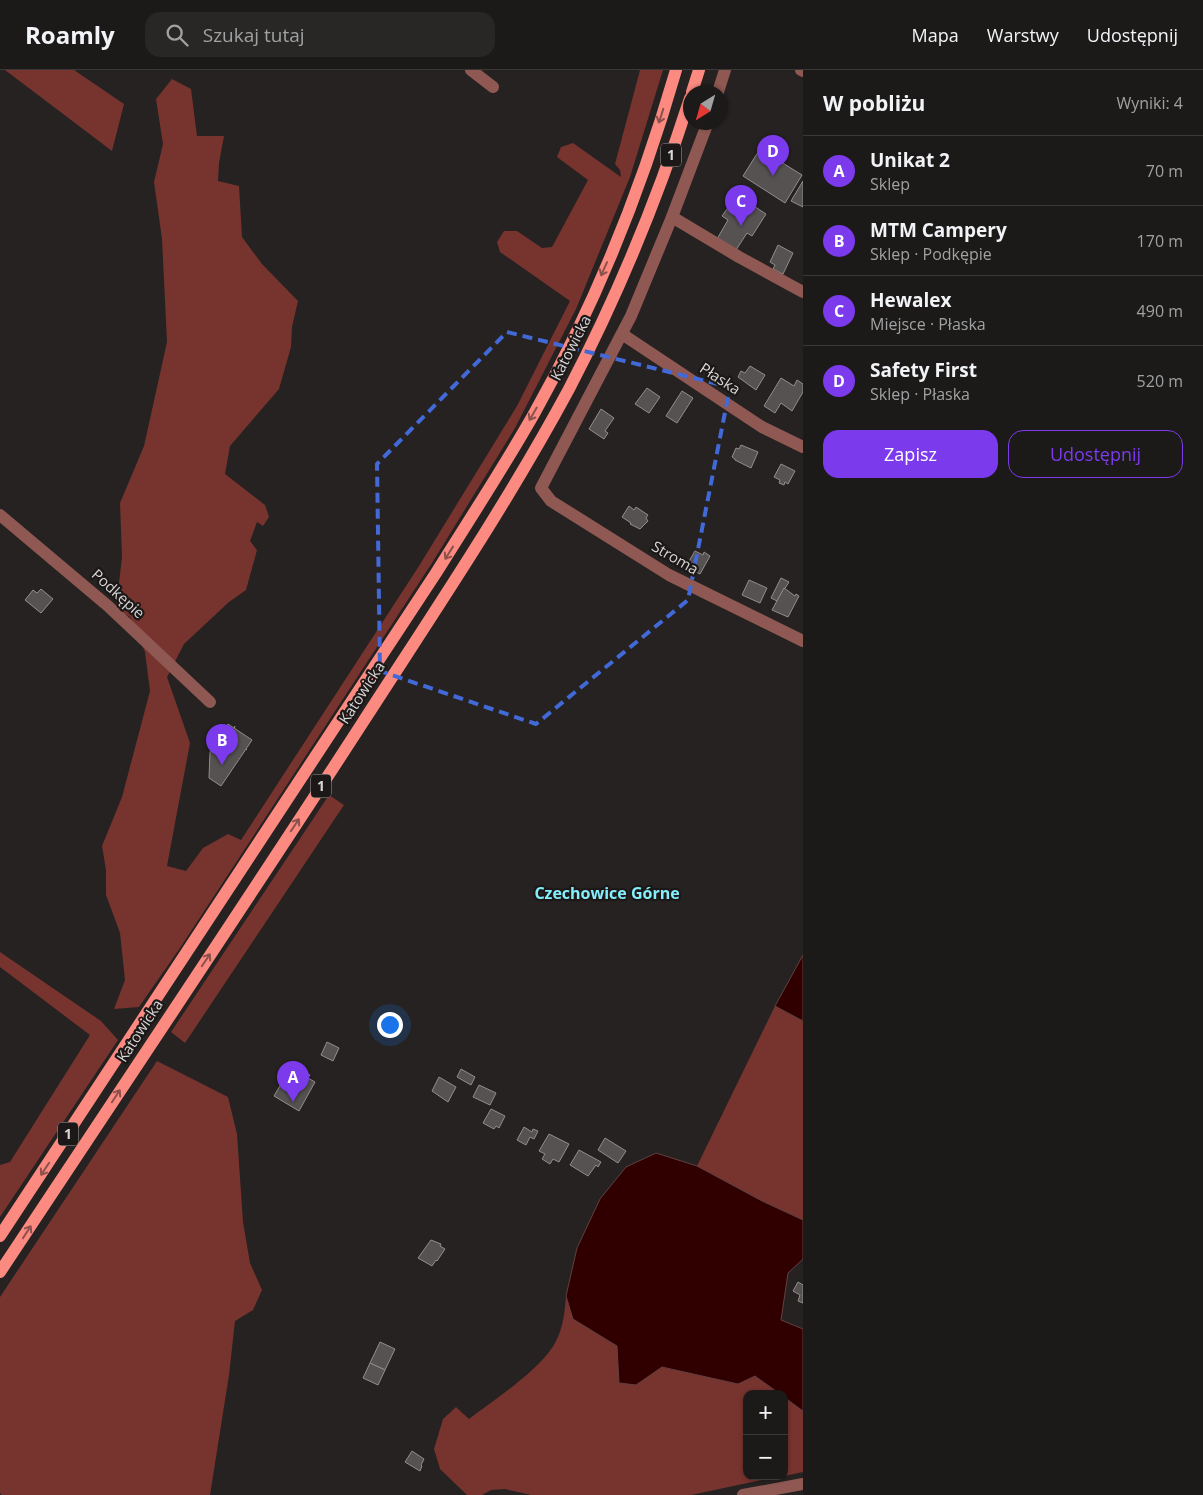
<!DOCTYPE html>
<html lang="pl">
<head>
<meta charset="utf-8">
<style>
	:root { --surface:#1c1a19; --page:#292726; --text:#f1f3f6; --muted:#a0a1a2; --line:#3a3838; --accent:#7c3aed }
	body { margin:0; font-family:"Open Sans",sans-serif; background:var(--page); color:var(--text) }
	.controls { position:absolute; right:15px; bottom:15px; display:grid; overflow:hidden; border-radius:10px; box-shadow:0 1px 4px #0004 }
	.controls button { width:45px; height:45px; display:grid; place-items:center; padding:0; border:0; border-bottom:1px solid var(--line); background:var(--surface); color:var(--text); font:25px sans-serif }
	.compass { position:absolute; left:683px; top:15px; width:45px; height:45px; border-radius:50%; background:var(--surface); box-shadow:0 1px 4px #0004; rotate:217deg }
	.you { position:absolute; left:389px; top:954px; width:18px; height:18px; margin:-12px; border:4px solid #fff; border-radius:50%; background:#1a73e8; box-shadow:0 0 0 8px #1a73e833 }
	.badge { display:grid; place-items:center; width:32px; height:32px; border-radius:50%; background:var(--accent); color:#fff; font-size:16px; font-weight:700 }
	.pin { position:absolute; translate:-50% -41px; filter:drop-shadow(0 1px 2px #0008) }
	.pin::after { content:''; position:absolute; top:26px; width:18px; height:15px; background:inherit; clip-path:polygon(0 0,100% 0,50% 100%) }
	.list { margin:0; padding:0; list-style:none }
	h2 { display:flex; justify-content:space-between; align-items:center; height:65px; margin:0; padding:0 20px; font-size:21px }
	h2 small { font-size:16px; font-weight:400; color:var(--muted) }
	.list li { display:grid; grid-template-columns:32px 1fr auto; gap:15px; align-items:center; box-sizing:border-box; height:70px; padding:0 20px; border-top:1px solid var(--line) }
	.list b { display:block; font-size:19px; white-space:nowrap }
	.list p { margin:0; font-size:16px; white-space:nowrap; color:var(--muted) }
	.list em { font-size:16px; font-style:normal; color:var(--muted) }
	.actions { display:flex; gap:10px; padding:15px 20px }
	.actions a { flex:1; padding:11px 0; border:1px solid var(--accent); border-radius:15px; text-align:center; font-size:18px; color:var(--accent) }
	.actions .main { background:var(--accent); color:#fff }
	.icon { flex:none; width:28px; height:28px; fill:none; stroke:currentColor; stroke-width:2; stroke-linecap:round; stroke-linejoin:round }
	.map { position:relative; flex:none; width:803px; height:1425px; overflow:hidden }
	header { display:flex; align-items:center; gap:30px; box-sizing:border-box; height:70px; padding:0 25px; background:var(--surface); border-bottom:1px solid var(--line) }
	header strong { font-size:24px }
	nav { display:flex; gap:28px; margin-inline-start:auto; font-size:18px }
	.search { width:350px; height:45px; background:var(--page); display:flex; align-items:center; gap:12px; box-sizing:border-box; padding:0 18px; border-radius:15px; color:var(--muted); font-size:19px }
	main { display:flex }
	aside { flex:1; background:var(--surface) }
	.map>svg:first-child { display:block }
	.green { fill:#77332e }
	.water { fill:#300000; stroke:#624040 }
	.building { fill:#565252; stroke:#928e8d }
	.lines { fill:none; stroke-linecap:round; stroke-linejoin:round }
	.minor { stroke:#8f5852; stroke-width:12 }
	.major { stroke:#fc8a80; stroke-width:12 }
	.oneway { stroke:#8c514c }
	.marked { fill:none; stroke:#4269d8; stroke-width:4; stroke-dasharray:10 6; stroke-linejoin:round }
	.labels { text-anchor:middle; stroke-width:4.5; stroke-linejoin:round; paint-order:stroke }
	.shield { fill:#1c1818; stroke:#a09d9d; stroke-width:1 }
	.shield-label { font-size:14px; font-weight:bold; fill:#d8d6d6 }
	.street-label { font-size:15px; fill:#d8d6d6; stroke:#1c1818 }
	.neighbourhood-label { font-size:16px; font-weight:bold; fill:#84eefc; stroke:#1c1818 }
</style>
</head>
<body>
<header>
<strong>Roamly</strong>
<div class="search"><svg class="icon" aria-label="search" viewBox="0 0 24 24"><circle cx="10" cy="10" r="6"/><path d="M15 15l6 6"/></svg>Szukaj tutaj</div>
<nav><a>Mapa</a><a>Warstwy</a><a>Udostępnij</a></nav>
</header>
<main>
<div class="map">
<svg width="803" height="1425" viewBox="0 0 803 1425">
	<rect width="100%" height="100%" fill="#252221"/>
	<!-- green -->
	<g class="green">
		<polygon points="5,0 74,0 124,34 112,81"/>
		<polygon points="640,0 663,0 630,107 576,239 515,358 432,493 180,878 139,937 114,939 125,910 120,863 106,825 106,800 102,776 122,727 150,621 145,582 130,547 116,539 122,487 120,433 144,376 167,272 162,169 154,112 163,74 156,29 172,9 191,19 197,66 224,66 219,93 218,111 239,116 242,167 262,194 298,231 292,257 291,277 279,319 230,376 225,404 265,435 269,447 263,456 257,452 250,471 257,480 246,520 229,532 184,574 167,607 190,673 167,796 186,801 203,778 228,764 241,770 419,496 517,336 570,231 500,182 497,172 504,161 517,161 542,178 552,177 588,110 557,87 561,77 573,73 621,107 620,100 615,94"/>
		<polygon points="329,725 344,735 185,973 171,962"/>
		<polygon points="0,882 101,951 118,970 0,1147 0,1095 10,1092 90,965 0,897"/>
		<polygon points="775,936 803,951 803,1150 762,1131 697,1096"/>
		<polygon points="157,991 228,1027 237,1064 243,1152 250,1193 262,1220 253,1240 235,1251 229,1305 210,1425 2,1425 0,1423 0,1227"/>
		<path d="M566 1226 573 1249 617 1276 636 1315 661 1297 738 1314 755 1306 780 1324H747V1406H781L691 1425H531L505 1419 491 1420 482 1425H467L440 1399 434 1379 443 1349 456 1337 469 1349C494 1330 543 1298 556 1271 563 1258 565 1241 566 1226Z"/>
		<polygon points="784,1327 803,1341 803,1402 784,1406"/>
	</g>
	<!-- water -->
	<g class="water">
		<polygon points="803,885 803,951 775,936"/>
		<polygon points="656,1083 697,1096 762,1131 803,1150 803,1189 788,1203 781,1250 803,1259 803,1341 784,1327 784,1324 780,1324 755,1306 738,1314 662,1297 636,1315 619,1313 617,1276 573,1249 566,1226 577,1178 600,1129 626,1097"/>
	</g>
	<!-- building -->
	<g class="building">
		<polygon points="760,79 802,105 785,133 743,106"/>
		<polygon points="803,111 803,137 791,131"/>
		<polygon points="737,125 766,144 752,166 747,163 736,180 717,169 728,150 722,146"/>
		<polygon points="778,175 793,183 783,204 773,199 775,195 770,192"/>
		<polygon points="750,296 765,305 756,320 738,307 741,301 745,303"/>
		<polygon points="781,308 794,316 797,310 803,314 803,322 792,341 781,333 775,343 764,336"/>
		<polygon points="647,318 660,327 649,343 635,334"/>
		<polygon points="682,321 693,328 677,353 666,346"/>
		<polygon points="601,339 614,348 605,361 608,363 604,369 589,359"/>
		<polygon points="741,375 758,382 751,398 735,390 735,389 732,387 736,378 739,379"/>
		<polygon points="781,394 795,401 788,414 785,412 784,415 779,413 780,410 774,407"/>
		<polygon points="629,436 634,440 636,437 648,445 646,448 648,451 640,459 630,454 631,453 622,447"/>
		<polygon points="695,481 703,485 704,482 710,486 700,504 690,499 692,495 688,493"/>
		<polygon points="781,508 789,512 777,531 771,528"/>
		<polygon points="749,510 767,518 760,533 742,525"/>
		<polygon points="784,518 795,526 796,524 799,526 788,547 772,540"/>
		<polygon points="41,519 53,529 41,543 25,530 33,520 37,523"/>
		<polygon points="228,654 234,658 235,656 234,658 252,670 246,679 247,680 246,679 221,716 209,708 210,682 222,663 221,662 222,663"/>
		<polygon points="327,972 339,978 333,991 321,985"/>
		<polygon points="461,999 475,1007 471,1015 457,1007"/>
		<polygon points="297,1001 303,1005 305,1002 310,1005 308,1008 315,1012 299,1041 274,1026 284,1009 290,1012"/>
		<polygon points="439,1007 456,1017 448,1032 432,1021"/>
		<polygon points="479,1015 496,1023 490,1035 473,1027"/>
		<polygon points="491,1039 505,1046 499,1058 496,1056 494,1059 483,1053"/>
		<polygon points="524,1057 532,1062 533,1059 538,1061 534,1069 530,1067 526,1075 517,1070"/>
		<polygon points="549,1064 569,1074 559,1092 553,1089 550,1094 542,1089 545,1084 539,1081"/>
		<polygon points="605,1068 626,1081 618,1093 598,1080"/>
		<polygon points="579,1080 601,1092 598,1097 596,1095 588,1106 570,1095"/>
		<polygon points="431,1170 441,1174 440,1176 445,1179 437,1191 436,1190 432,1196 418,1188"/>
		<polygon points="798,1212 803,1215 803,1233 798,1231 800,1225 793,1221"/>
		<polygon points="380,1272 395,1279 385,1300 370,1293"/>
		<polygon points="370,1293 385,1300 378,1315 363,1308"/>
		<polygon points="412,1381 424,1389 421,1395 422,1396 420,1401 405,1392"/>
	</g>
	<g class="lines">
		<!-- minor -->
		<g class="minor">
			<polyline points="471,0 493,17"/>
			<polyline points="801,0 803,1"/>
			<polyline points="718,22 725,0"/>
			<polyline points="708,52 672,147 631,246 541,418 551,431 669,505 803,571"/>
			<polyline points="672,147 739,187 803,222"/>
			<polyline points="622,264 762,357 803,377"/>
			<polyline points="0,445 108,536 210,632"/>
			<polyline points="743,1425 803,1414"/>
		</g>
		<!-- major -->
		<g class="major">
			<polyline points="692,22 699,0"/>
			<path d="M0 1166 436 503C469 450 504 397 535 342 595 235 642 118 676 0"/>
			<path d="M0 1202C121 1019 244 836 363 652 434 542 507 434 569 319 618 225 658 128 690 28"/>
		</g>
	</g>
	<!-- one-way arrows -->
	<defs><path id="oneway-shaft" d="M-6 0H5M1.5-3L5.5 0L1.5 3" fill="none" stroke-width="1.6" stroke-linecap="round" stroke-linejoin="round" transform="scale(1.25)"/></defs>
	<g class="oneway">
		<use href="#oneway-shaft" transform="translate(661 46) rotate(108)"/>
		<use href="#oneway-shaft" transform="translate(604 199) rotate(114)"/>
		<use href="#oneway-shaft" transform="translate(533 344) rotate(120)"/>
		<use href="#oneway-shaft" transform="translate(449 483) rotate(122)"/>
		<use href="#oneway-shaft" transform="translate(295 755) rotate(-56)"/>
		<use href="#oneway-shaft" transform="translate(206 890) rotate(-56)"/>
		<use href="#oneway-shaft" transform="translate(116 1026) rotate(-57)"/>
		<use href="#oneway-shaft" transform="translate(45 1099) rotate(124)"/>
		<use href="#oneway-shaft" transform="translate(27 1162) rotate(-57)"/>
	</g>
	<!-- marked area -->
	<path class="marked" d="M507 262 730 317 688 530 536 654 380 601 377 394Z"/>
	<g class="labels">
		<!-- shield labels -->
		<g class="shield">
			<rect x="661" y="73.5" width="20" height="23" rx="4"/>
			<rect x="311" y="704.5" width="20" height="23" rx="4"/>
			<rect x="58" y="1052.5" width="20" height="23" rx="4"/>
		</g>
		<g class="shield-label">
			<text x="671" y="90">1</text>
			<text x="321" y="721">1</text>
			<text x="68" y="1069">1</text>
		</g>
		<!-- street labels -->
		<g class="street-label">
			<text transform="translate(571 278) rotate(-63)" y="5">Katowicka</text>
			<text transform="translate(720 309) rotate(33)" y="5">Płaska</text>
			<text transform="translate(675 488) rotate(30)" y="5">Stroma</text>
			<text transform="translate(118 524) rotate(42)" y="5">Podkępie</text>
			<text transform="translate(362 623) rotate(-57)" y="5">Katowicka</text>
			<text transform="translate(140 961) rotate(-57)" y="5">Katowicka</text>
		</g>
		<!-- neighbourhood labels -->
		<g class="neighbourhood-label">
			<text x="607" y="829">Czechowice Górne</text>
		</g>
	</g>
</svg>
<div class="controls">
<button>+</button>
<button>−</button>
</div>
<svg class="compass" viewBox="-18 -18 36 36"><path d="M0-13l5 13h-10z" fill="#e53935"/><path d="M0 13l5-13h-10z" fill="#a0a1a2"/></svg>
<div class="you"></div>
<div class="pin badge" style="left:293px;top:1032px">A</div>
<div class="pin badge" style="left:222px;top:695px">B</div>
<div class="pin badge" style="left:741px;top:156px">C</div>
<div class="pin badge" style="left:773px;top:106px">D</div>
</div>
<aside>
<h2>W pobliżu<small>Wyniki: 4</small></h2>
<ul class="list">
<li><span class="badge">A</span><div><b>Unikat 2</b><p>Sklep</p></div><em>70 m</em></li>
<li><span class="badge">B</span><div><b>MTM Campery</b><p>Sklep · Podkępie</p></div><em>170 m</em></li>
<li><span class="badge">C</span><div><b>Hewalex</b><p>Miejsce · Płaska</p></div><em>490 m</em></li>
<li><span class="badge">D</span><div><b>Safety First</b><p>Sklep · Płaska</p></div><em>520 m</em></li>
</ul>
<div class="actions"><a class="main">Zapisz</a><a>Udostępnij</a></div>
</aside>
</main>
</body>
</html>
